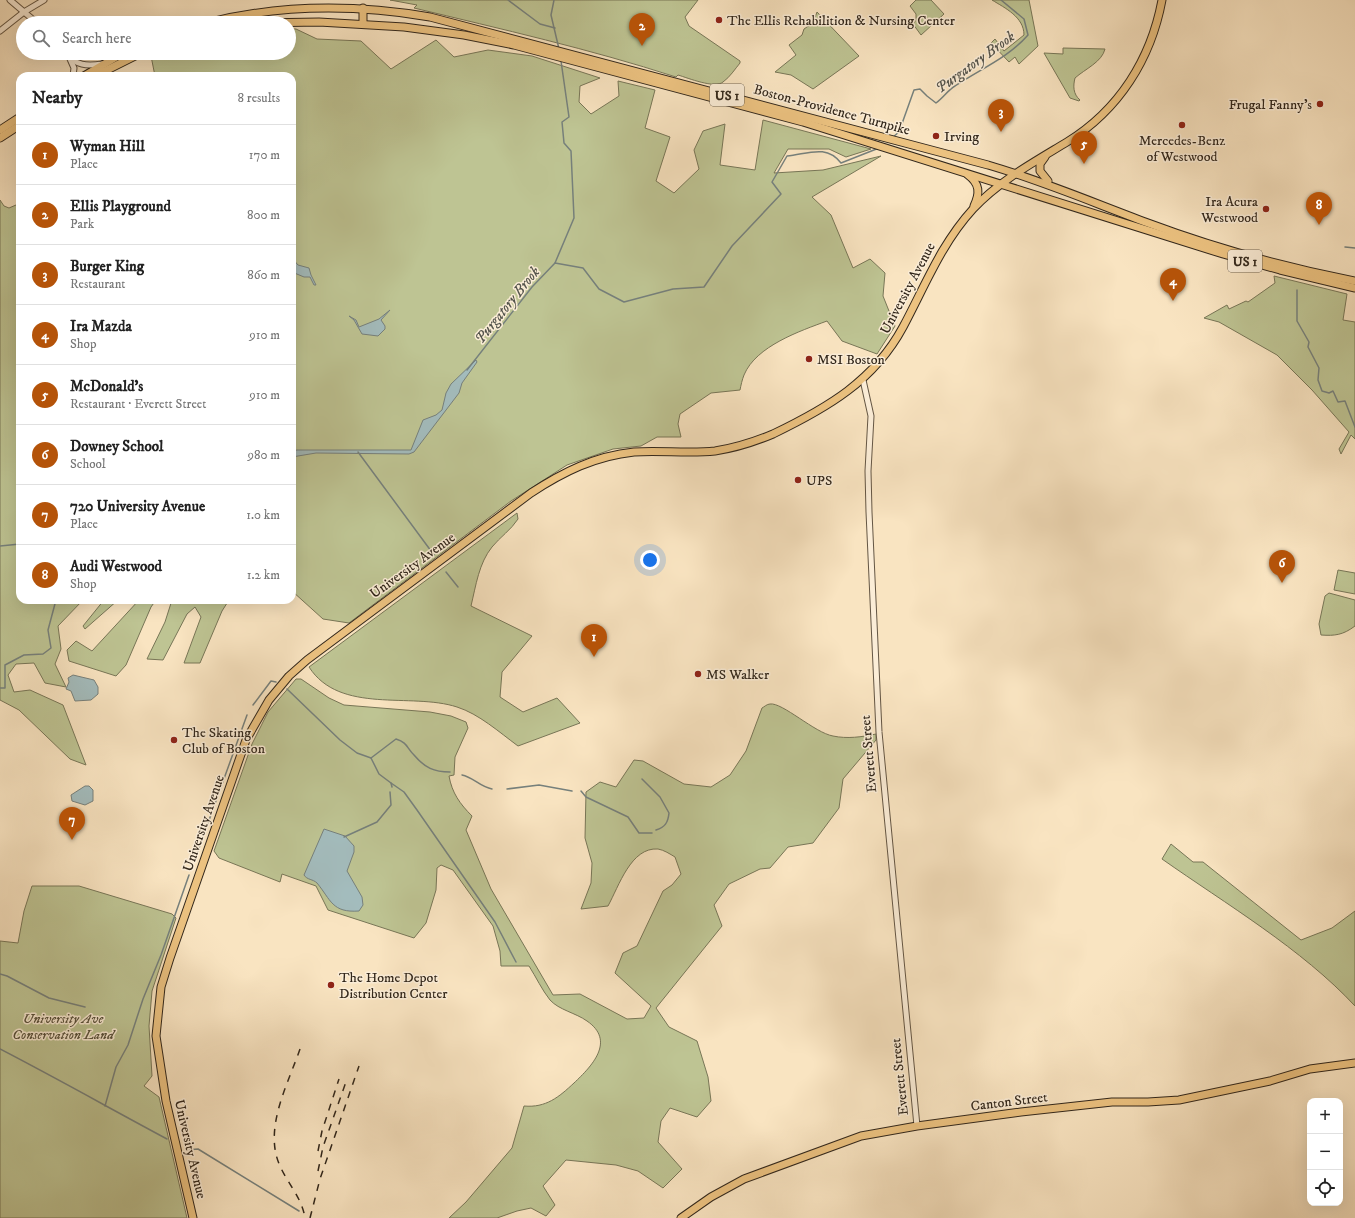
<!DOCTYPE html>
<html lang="en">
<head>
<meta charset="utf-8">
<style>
	:root { --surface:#fff; --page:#f6f6f6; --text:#222; --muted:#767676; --line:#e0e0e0; --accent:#b45309 }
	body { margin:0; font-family:"IM FELL DW Pica",serif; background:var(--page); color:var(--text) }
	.controls { position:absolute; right:12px; bottom:12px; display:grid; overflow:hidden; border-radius:8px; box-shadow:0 4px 16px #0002 }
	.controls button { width:36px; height:36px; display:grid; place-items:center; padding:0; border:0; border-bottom:1px solid var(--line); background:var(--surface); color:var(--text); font:20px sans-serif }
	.you { position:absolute; left:650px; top:560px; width:14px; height:14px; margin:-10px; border:3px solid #fff; border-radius:50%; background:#1a73e8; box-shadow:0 0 0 6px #1a73e833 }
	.badge { display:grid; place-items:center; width:26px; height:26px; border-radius:50%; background:var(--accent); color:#fff; font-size:13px; font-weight:700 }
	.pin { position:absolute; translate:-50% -33px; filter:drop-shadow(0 1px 2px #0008) }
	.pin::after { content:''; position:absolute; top:21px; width:14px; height:12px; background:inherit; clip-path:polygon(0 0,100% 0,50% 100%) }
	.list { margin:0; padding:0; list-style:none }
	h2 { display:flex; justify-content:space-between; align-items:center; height:52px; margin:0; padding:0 16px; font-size:17px }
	h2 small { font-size:13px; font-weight:400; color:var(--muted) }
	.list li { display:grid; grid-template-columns:26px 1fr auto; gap:12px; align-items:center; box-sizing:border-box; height:60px; padding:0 16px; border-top:1px solid var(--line) }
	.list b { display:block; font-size:15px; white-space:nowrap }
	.list p { margin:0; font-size:13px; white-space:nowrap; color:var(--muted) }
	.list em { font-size:13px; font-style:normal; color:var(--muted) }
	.icon { flex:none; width:22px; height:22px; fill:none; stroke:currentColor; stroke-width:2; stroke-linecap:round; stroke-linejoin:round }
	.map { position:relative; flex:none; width:1355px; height:1218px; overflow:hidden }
	.search { position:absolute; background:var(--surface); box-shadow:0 4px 16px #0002; left:16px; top:16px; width:280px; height:44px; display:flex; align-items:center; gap:10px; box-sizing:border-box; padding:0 14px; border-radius:22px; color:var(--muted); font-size:15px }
	.panel { position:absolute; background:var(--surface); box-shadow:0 4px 16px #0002; left:16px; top:72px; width:280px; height:532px; border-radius:12px }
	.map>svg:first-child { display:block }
	.green { fill:#bec493; stroke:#787657 }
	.water { fill:#a3bcbd; stroke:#76807c }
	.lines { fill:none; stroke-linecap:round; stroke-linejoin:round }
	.stream { stroke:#76807c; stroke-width:1.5 }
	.minor-casing { stroke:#645644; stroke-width:7 }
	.major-casing { stroke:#32271b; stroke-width:9 }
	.minor { stroke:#fbedd7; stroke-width:5 }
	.major { stroke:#ecc280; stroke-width:7 }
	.rail { stroke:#32271b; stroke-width:1.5; stroke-dasharray:7 7; stroke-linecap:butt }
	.poi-dot { fill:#8f2418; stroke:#fbedd7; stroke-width:1.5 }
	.labels { text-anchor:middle; stroke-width:3; stroke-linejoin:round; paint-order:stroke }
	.shield { fill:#fbedd7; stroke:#6e6253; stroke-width:1 }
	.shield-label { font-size:13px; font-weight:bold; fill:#32271b }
	.poi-label { font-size:14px; fill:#32271b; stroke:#fbedd7; text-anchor:start }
	.street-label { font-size:14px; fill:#32271b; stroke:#fbedd7 }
	.park-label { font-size:14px; font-style:italic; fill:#554e39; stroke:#fbedd7 }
	.water-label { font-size:15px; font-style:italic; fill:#54544c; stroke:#fbedd7 }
</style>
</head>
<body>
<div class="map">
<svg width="1355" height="1218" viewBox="0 0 1355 1218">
	<rect width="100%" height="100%" fill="#f9e4c1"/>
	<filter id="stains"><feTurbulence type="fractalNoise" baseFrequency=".005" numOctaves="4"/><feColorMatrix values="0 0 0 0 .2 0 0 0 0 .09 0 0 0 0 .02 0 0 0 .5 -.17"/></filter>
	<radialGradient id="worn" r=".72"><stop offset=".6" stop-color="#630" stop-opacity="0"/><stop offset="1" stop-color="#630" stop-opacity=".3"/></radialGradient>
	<!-- green -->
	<g class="green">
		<path d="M390 0H698L685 17 689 26 740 61V63C735 69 730 77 723 82 715 89 688 78 678 75L676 77C590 49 501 29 414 8L417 5Z"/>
		<polygon points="916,0 931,0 944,14 921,35 913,24 916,20 916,14 910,6"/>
		<path d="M992 0H1029L1038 46 1019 64 1015 57 1009 62 991 43 995 39 1004 51 1024 35C1024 17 1005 8 992 0Z"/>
		<polygon points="817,12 859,56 813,89 791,75 775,72 796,55 789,45 802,35 804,29 813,23"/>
		<path d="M289 29H296L317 39 361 41 391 69 436 40 454 57 488 50 532 56 600 78 580 86 579 102 591 114 619 96 618 81 655 90 645 128 670 137 656 181 674 193 699 169 694 150 703 131 725 124 720 165 755 170 763 120 871 149 846 157 829 149H788L774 173 823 170 881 156 812 197 831 215 853 268 870 259 885 273 883 296 895 326 877 354 842 341 827 321C800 331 756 346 744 375 742 380 741 385 740 390L711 393 680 414 678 424 681 437H657L641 446 613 449 567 465 511 501 349 623 323 619 292 591V76H155L151 56 161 53H289Z"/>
		<path d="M1063 48 1105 49C1102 62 1085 69 1075 78 1073 86 1073 94 1080 100L1079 101 1070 98 1044 53 1063 54Z"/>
		<polygon points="0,200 4,206 9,208 16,205 20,207 20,600 83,600 58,626 61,649 55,664 66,687 45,683 34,663 16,664 8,675 14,692 30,690 63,705 86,765 70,759 19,710 0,700"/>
		<polygon points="1274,276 1347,294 1343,320 1355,322 1355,439 1351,435 1341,454 1339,449 1349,432 1312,390 1277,355 1219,322 1204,318 1227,305 1229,309 1246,301 1248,302 1275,283"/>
		<path d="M517 513 518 519C511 530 500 537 492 547 479 563 476 585 471 606L532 636 502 672 500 697 523 712 557 698 580 723 518 746C499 732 479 714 457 707 411 692 340 715 309 667Z"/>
		<polygon points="1338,570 1355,573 1355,594 1334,590"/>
		<path d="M1329 593 1355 600V626C1343 635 1335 636 1321 635L1319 624 1325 596Z"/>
		<polygon points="104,600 118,600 85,629 83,626"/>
		<polygon points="139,600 156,600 151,607 126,665 116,676 69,661 67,650 76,641 92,651"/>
		<polygon points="172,600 229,600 222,611 200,663 184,663 201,617 195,607 187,614 163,660 147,659 165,622"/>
		<path d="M296 679H301L329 698 344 705 430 712 451 716 466 722 468 728 455 757 454 775 449 776C452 793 460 804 472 816L466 830 491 889 553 995 580 994 627 1019 644 1018 651 1006 615 973 623 953 637 946 663 891 672 885 681 874 675 857C670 854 664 850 658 849 631 847 619 886 608 906L581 909 591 883 592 863 585 838 586 792 600 782 616 787 634 760 643 761 684 784 711 787 730 775 746 751 762 708C764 707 767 704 770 704 782 702 815 733 833 736 847 739 862 737 876 734V740L843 779 839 808 813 843 788 847 770 868 760 869 729 884 714 905 722 926 656 1008 669 1027 697 1041 708 1077 711 1101 697 1117 670 1108 661 1121 658 1142 682 1169 663 1188 638 1171 616 1165 566 1160 543 1186 555 1205 546 1216 531 1208 517 1211 497 1218H449L466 1202 512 1148 524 1106C546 1108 559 1097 574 1083 592 1066 616 1041 587 1021 576 1013 559 1010 550 1000 542 990 536 977 529 966H501L500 951 493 926 453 870 441 865 437 868 436 890 426 923 414 938 328 910 316 886 282 874 280 882 219 858 214 851 252 744 268 712Z"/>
		<path d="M1171 844 1193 862H1203L1301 940 1332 928 1355 911V1006C1302 949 1226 904 1162 859Z"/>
		<polygon points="32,886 79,886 172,914 176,918 152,991 149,1026 152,1076 144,1086 159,1097 187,1218 0,1218 0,941 18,943 24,911"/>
	</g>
	<!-- water -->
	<g class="water">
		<polygon points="292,258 298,265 309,268 311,275 316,285 314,285 310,277 304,277 292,272"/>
		<polygon points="390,310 381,320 385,326 385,329 378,336 362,334 354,320 349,316 356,320 359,327 379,319"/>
		<polygon points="476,360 477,362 462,383 459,393 414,452 409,454 316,453 292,457 292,451 297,450 411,450 423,420 436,415 442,410 446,393 451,384"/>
		<polygon points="73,675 94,680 98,687 98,694 91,700 75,701 71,691 66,689 69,682 68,678"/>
		<polygon points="85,786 89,786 93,790 93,801 85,805 72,801 71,795"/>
		<path d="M324 829 345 836 354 846V852L347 871 362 897 363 905 359 911C332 913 331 900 317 883 313 879 307 880 304 875Z"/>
	</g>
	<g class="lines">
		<!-- stream -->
		<g class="stream">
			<polyline points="508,0 540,24 555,28"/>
			<polyline points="554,0 551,15 559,49"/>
			<path d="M893 137 899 132 914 90 920 89 927 96 936 103C943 98 948 90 955 86 980 69 1008 58 1028 35L1024 19 1001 0"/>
			<polyline points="1345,247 1355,248"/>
			<polyline points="555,263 574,218 571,151 564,143 562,122 569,117 561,61"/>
			<polyline points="1297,290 1297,321 1309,342 1308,347 1319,368 1318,380 1322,391 1329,393 1333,391 1338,402 1345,401 1355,427"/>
			<path d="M467 370 532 287 555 263 583 268 599 289 624 302 673 289 704 287 732 246 781 194 772 182 787 156C808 154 826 144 841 163L879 148"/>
			<polyline points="358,452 434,555"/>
			<polyline points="0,546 20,544"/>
			<polyline points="446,572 458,587"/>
			<polyline points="0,688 5,688 5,665 24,655 43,654 51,648 48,630 56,600"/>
			<path d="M287 689 340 740 357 753 371 758 396 739C408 743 406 747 414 755 425 768 434 772 450 772"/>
			<polyline points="253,705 271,681 276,682"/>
			<polyline points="371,758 379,774 391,783 392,787"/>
			<path d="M462 775C473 777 480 787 492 789"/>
			<path d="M642 779 660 797 669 813C668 823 665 827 656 830"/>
			<polyline points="391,783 404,792 417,810 495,922 516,962"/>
			<polyline points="507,789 539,785 572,791"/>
			<polyline points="581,791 586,797 628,817 639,833 652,833"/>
			<polyline points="344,837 377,822 391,805 390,792"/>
			<polyline points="195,859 247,715"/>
			<polyline points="0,974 7,976 49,998 85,1007"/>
			<path d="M0 1049C56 1078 111 1109 167 1139"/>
			<polyline points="105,1106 116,1067 128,1045 143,999 161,955 189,875"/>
			<polyline points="186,1150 198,1149 299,1211"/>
		</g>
		<defs>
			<g id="minor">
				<polyline points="10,0 37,23"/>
				<polyline points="0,31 24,12 44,0"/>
				<path d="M65 53C76 66 87 66 102 64"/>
				<polyline points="70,59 74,68 73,76"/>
				<polyline points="863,380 871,416 868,471 869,512 879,732 917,1126"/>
			</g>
			<g id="major">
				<path d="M206 23C281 4 354 4 430 17L988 165C1043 181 1094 203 1148 223 1215 248 1284 267 1355 281"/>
				<polyline points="258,23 319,22 404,27 464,35 514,45 803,122 1223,254 1280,270 1355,288"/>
				<polyline points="363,24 363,8"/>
				<polyline points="84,76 123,53"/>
				<polyline points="95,76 141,53"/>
				<polyline points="0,130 20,117"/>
				<polyline points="0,138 20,125"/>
				<polyline points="1045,157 1040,164 1040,171 1048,181"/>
				<path d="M968 175C980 184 980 193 974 206"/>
				<path d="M193 1218 166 1101 156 1036 161 987 170 958 246 740 269 700 289 676 307 660 531 493C563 472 595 456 634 452 661 450 688 454 715 451 735 448 754 442 773 434 827 408 874 381 903 327 925 286 941 244 973 209 999 181 1034 162 1067 142 1119 110 1151 59 1162 0"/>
				<polyline points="681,1218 711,1197 744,1179 861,1136 917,1126 1021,1112 1112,1102 1148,1102 1179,1100 1270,1081 1310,1069 1355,1063"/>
			</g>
		</defs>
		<!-- minor casing -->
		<use href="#minor" class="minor-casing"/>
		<!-- major casing -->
		<use href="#major" class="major-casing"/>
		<!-- minor -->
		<use href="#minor" class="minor"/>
		<!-- major -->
		<use href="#major" class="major"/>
		<!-- rail -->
		<g class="rail">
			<path d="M300 1049C288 1084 263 1129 280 1166 288 1184 302 1198 305 1218"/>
			<polyline points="318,1151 322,1131 339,1079"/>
			<polyline points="318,1171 323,1147 347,1079"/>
			<polyline points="310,1218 320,1179 359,1066"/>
		</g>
	</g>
	<!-- markers -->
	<g class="poi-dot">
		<circle cx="719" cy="20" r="4"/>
		<circle cx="1320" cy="104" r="4"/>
		<circle cx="1182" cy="125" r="4"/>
		<circle cx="936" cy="136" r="4"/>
		<circle cx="1266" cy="209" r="4"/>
		<circle cx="809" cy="359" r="4"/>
		<circle cx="798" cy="480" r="4"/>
		<circle cx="698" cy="674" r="4"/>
		<circle cx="174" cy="740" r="4"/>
		<circle cx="331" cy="985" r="4"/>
	</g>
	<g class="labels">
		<!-- shield labels -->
		<g class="shield">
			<rect x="710" y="84" width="34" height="22" rx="3"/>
			<rect x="1228" y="250" width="34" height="22" rx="3"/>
		</g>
		<g class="shield-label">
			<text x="727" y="100">US 1</text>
			<text x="1245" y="266">US 1</text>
		</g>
		<!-- poi labels -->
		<g class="poi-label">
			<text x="727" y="25">The Ellis Rehabilition &amp; Nursing Center</text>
			<text x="1312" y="109" text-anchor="end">Frugal Fanny's</text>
			<text x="944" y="141">Irving</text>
			<text x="1182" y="145" text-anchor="middle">Mercedes-Benz<tspan x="1182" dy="16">of Westwood</tspan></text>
			<text x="1258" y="206" text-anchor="end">Ira Acura<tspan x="1258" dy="16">Westwood</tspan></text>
			<text x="817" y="364">MSI Boston</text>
			<text x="806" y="485">UPS</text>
			<text x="706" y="679">MS Walker</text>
			<text x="182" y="737">The Skating<tspan x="182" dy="16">Club of Boston</tspan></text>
			<text x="339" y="982">The Home Depot<tspan x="339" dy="16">Distribution Center</tspan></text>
		</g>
		<!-- street labels -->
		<g class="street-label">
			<text transform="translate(832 109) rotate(15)" y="5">Boston-Providence Turnpike</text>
			<text transform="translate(907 288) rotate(-62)" y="5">University Avenue</text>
			<text transform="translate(412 565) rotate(-36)" y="5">University Avenue</text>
			<text transform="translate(868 754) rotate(-95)" y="5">Everett Street</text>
			<text transform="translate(203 823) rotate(-71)" y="5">University Avenue</text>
			<text transform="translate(899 1077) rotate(-96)" y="5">Everett Street</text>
			<text transform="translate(1009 1101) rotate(-7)" y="5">Canton Street</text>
			<text transform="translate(191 1149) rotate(77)" y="5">University Avenue</text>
		</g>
		<!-- park labels -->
		<g class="park-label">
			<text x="63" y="1023">University Ave<tspan x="63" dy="16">Conservation Land</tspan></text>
		</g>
		<!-- water labels -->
		<g class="water-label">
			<text transform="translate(975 62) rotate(-36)" y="5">Purgatory Brook</text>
			<text transform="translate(507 305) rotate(-51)" y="5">Purgatory Brook</text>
		</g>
	</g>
	<rect width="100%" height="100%" filter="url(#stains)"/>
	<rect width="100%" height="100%" fill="url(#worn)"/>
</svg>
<div class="controls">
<button>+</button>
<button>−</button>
<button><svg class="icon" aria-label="locate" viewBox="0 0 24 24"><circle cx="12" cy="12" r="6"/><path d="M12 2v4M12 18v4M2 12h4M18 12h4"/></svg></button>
</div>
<div class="you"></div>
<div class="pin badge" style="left:594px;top:657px">1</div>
<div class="pin badge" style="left:642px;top:46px">2</div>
<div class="pin badge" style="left:1001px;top:132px">3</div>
<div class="pin badge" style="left:1173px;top:301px">4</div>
<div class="pin badge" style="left:1084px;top:164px">5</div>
<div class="pin badge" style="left:1282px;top:583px">6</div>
<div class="pin badge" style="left:72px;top:840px">7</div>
<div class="pin badge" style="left:1319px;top:225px">8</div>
<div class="search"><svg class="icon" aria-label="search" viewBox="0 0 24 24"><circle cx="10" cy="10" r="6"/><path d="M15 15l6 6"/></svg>Search here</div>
<section class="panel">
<h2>Nearby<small>8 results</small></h2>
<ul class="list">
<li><span class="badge">1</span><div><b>Wyman Hill</b><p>Place</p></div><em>170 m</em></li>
<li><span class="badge">2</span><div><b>Ellis Playground</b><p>Park</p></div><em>800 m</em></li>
<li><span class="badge">3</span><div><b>Burger King</b><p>Restaurant</p></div><em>860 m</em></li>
<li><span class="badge">4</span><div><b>Ira Mazda</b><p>Shop</p></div><em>910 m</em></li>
<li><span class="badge">5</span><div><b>McDonald's</b><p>Restaurant · Everett Street</p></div><em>910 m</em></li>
<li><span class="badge">6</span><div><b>Downey School</b><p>School</p></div><em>980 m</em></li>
<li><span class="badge">7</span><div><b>720 University Avenue</b><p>Place</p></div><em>1.0 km</em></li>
<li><span class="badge">8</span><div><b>Audi Westwood</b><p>Shop</p></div><em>1.2 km</em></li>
</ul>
</section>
</div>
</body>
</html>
